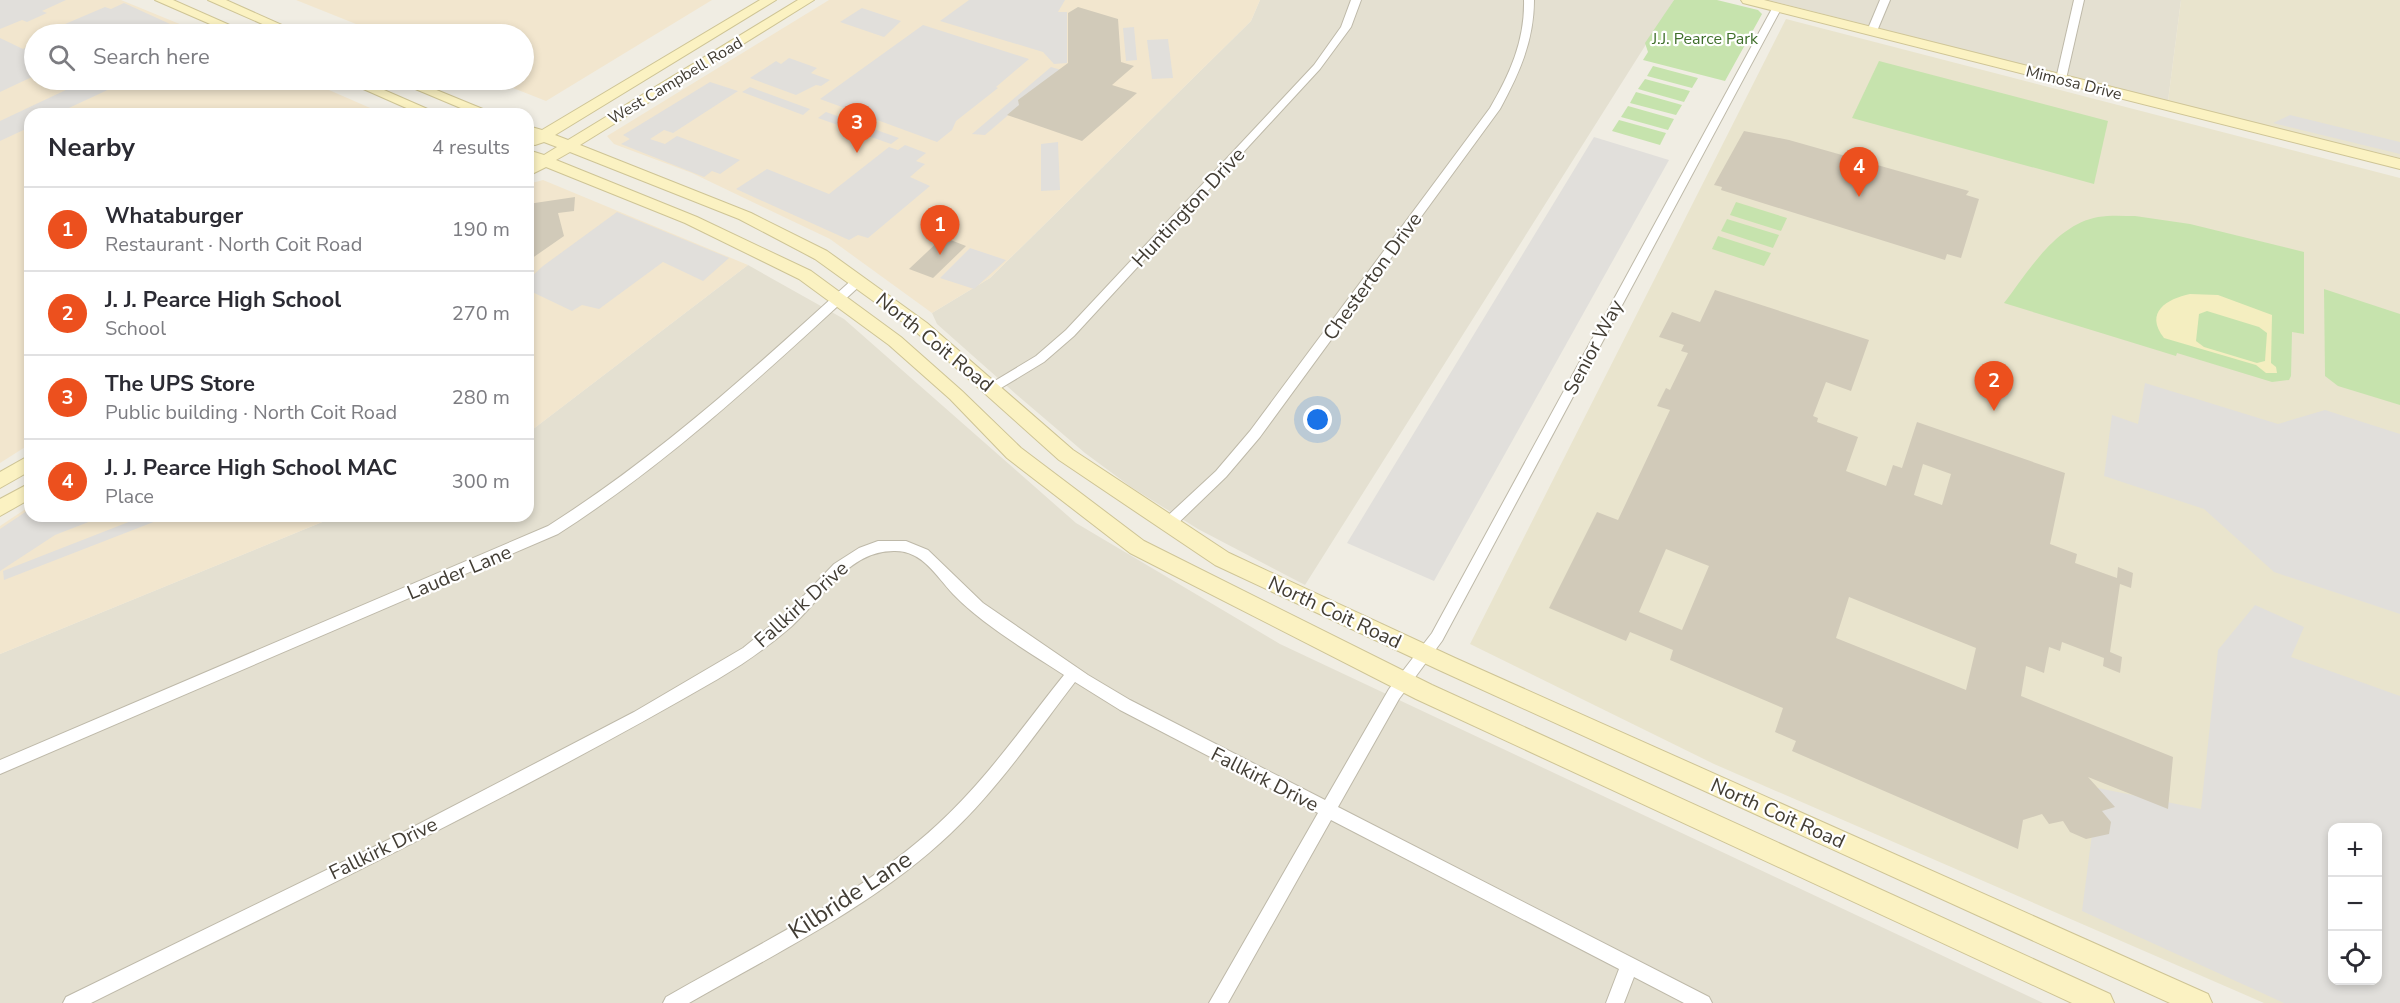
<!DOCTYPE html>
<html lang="en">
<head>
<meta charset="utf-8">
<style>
	:root { --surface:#fff; --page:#f7f7f7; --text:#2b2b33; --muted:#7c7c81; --line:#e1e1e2; --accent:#ec501e }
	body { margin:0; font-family:"Nunito Sans",sans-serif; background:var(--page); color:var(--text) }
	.controls { position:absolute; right:18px; bottom:18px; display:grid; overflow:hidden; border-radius:12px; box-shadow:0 3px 9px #0003 }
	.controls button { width:54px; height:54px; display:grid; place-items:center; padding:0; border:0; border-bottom:2px solid var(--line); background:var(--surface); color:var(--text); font:30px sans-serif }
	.you { position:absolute; left:1318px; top:420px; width:21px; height:21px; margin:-15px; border:4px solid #fff; border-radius:50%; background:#1a73e8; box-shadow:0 0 0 9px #1a73e833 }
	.badge { display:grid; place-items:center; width:39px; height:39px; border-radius:50%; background:var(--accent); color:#fff; font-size:20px; font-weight:700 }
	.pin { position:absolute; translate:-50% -50px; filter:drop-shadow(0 2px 3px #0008) }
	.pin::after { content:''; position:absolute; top:32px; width:21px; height:18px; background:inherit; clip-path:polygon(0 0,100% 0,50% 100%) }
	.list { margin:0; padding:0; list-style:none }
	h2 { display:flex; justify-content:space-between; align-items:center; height:78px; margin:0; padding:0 24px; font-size:26px }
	h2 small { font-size:20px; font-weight:400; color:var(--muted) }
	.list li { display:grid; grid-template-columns:39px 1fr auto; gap:18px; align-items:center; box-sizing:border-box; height:84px; padding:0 24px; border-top:2px solid var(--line) }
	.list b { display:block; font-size:22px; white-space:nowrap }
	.list p { margin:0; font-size:20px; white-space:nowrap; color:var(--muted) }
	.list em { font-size:20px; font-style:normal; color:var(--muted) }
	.icon { flex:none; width:33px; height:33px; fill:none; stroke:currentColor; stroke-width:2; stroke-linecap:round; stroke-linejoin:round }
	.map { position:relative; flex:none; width:2400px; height:1003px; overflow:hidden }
	.search { position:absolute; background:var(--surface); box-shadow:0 3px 9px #0003; left:24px; top:24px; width:510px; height:66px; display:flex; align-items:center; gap:15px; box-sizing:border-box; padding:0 21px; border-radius:33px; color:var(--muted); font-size:22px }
	.panel { position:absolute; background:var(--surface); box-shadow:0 3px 9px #0003; left:24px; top:108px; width:510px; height:414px; border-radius:18px }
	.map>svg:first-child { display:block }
	.residential { fill:#e4e0d1 }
	.commercial { fill:#f2e6ce }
	.education { fill:#e9e4cd; fill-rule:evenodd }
	.green { fill:#c6e3ad }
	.sand { fill:#f4eec0; fill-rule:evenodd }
	.parking { fill:#e1dfdb; fill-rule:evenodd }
	.building { fill:#d1cab9; fill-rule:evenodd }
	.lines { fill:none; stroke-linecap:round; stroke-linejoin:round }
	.street-casing { stroke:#beb9a9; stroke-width:2 }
	.secondary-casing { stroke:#cec495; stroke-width:2 }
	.street { fill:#fff; fill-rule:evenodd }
	.secondary { fill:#fbf2c2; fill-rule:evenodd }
	.labels { text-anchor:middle; stroke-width:4.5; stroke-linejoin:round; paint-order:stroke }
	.far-park-label { font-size:16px; fill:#3f6f2b; stroke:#fff }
	.far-street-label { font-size:16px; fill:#423d34; stroke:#fff }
	.street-label { font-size:20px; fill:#423d34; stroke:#fff }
	.near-street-label { font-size:24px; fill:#423d34; stroke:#fff }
</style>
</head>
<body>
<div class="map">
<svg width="2400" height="1003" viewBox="0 0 2400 1003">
	<rect width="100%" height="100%" fill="#f0ede3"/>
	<!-- residential -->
	<g class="residential">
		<polygon points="1260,0 1674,0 1305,585 1198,529 1131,487 1085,453 1017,395 937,324 932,313 990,278 1251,21"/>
		<polygon points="1768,0 2181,0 2168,101"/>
		<polygon points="748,265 844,319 1076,523 1280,644 2043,1003 0,1003 0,654 337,516 528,516 528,433"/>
	</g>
	<!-- commercial -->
	<g class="commercial">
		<polygon points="0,0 121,0 204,34 34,34 34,80 306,80 384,114 30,114 30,444 0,463"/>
		<polygon points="296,0 712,0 546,101 493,80 524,80 524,34 381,34"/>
		<polygon points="829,0 1260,0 1251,21 990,278 932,313 830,239 692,173 614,144 607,136"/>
		<polygon points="543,180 748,265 528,433 528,184"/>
		<polygon points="30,506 30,516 337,516 0,654 0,526"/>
	</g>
	<!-- education -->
	<g class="education">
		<polygon points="2181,0 2400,0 2400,158 2168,101"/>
		<path d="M1786 19 2400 178V1003H2264L1714 764 1470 644ZM2332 828H2378V980H2332Z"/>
	</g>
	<!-- green -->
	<g class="green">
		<polygon points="1674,0 1717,0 1758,10 1762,14 1725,81 1643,60 1648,52 1645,43"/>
		<polygon points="1879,61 2108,121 2094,184 1852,118"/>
		<polygon points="1653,66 1698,78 1692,88 1647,76"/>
		<polygon points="1645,79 1690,91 1684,102 1638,89"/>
		<polygon points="1636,92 1682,105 1676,115 1630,103"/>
		<polygon points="1628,106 1674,119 1668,130 1621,117"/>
		<polygon points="1619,120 1666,133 1660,145 1612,131"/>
		<polygon points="1736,202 1787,218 1781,231 1730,215"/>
		<path d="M2135 216 2190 224 2304 252V334L2292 332 2291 376 2289 380 2272 382 2177 353 2176 356 2004 303C2028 272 2055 225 2098 217 2110 215 2123 216 2135 216Z"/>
		<polygon points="1727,219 1779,235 1773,248 1721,231"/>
		<polygon points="1718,236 1771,253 1764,266 1712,249"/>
		<polygon points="2324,289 2400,314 2400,405 2338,386 2325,376"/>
	</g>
	<!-- sand -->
	<path class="sand" d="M2190 294 2218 295 2272 315 2271 363 2276 367 2277 373H2266L2256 365 2164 338C2144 312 2167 299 2190 294ZM2207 311 2259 327 2267 333 2265 361 2257 363 2204 347 2196 341 2199 314Z"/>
	<!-- parking -->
	<g class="parking">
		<polygon points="0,0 66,0 42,11 47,13 27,22 22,20 0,29"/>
		<polygon points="969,0 1065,0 1058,12 1067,12 1067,63 1054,64 1043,52 940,21"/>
		<polygon points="124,3 192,34 129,34 137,31 130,29 117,33 120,34 44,33 105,7 111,9"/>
		<polygon points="862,8 901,21 884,37 840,22"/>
		<polygon points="923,25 1029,59 996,87 998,88 956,121 952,130 937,142 820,99"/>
		<polygon points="1134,27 1137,60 1126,61 1123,28"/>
		<polygon points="0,38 23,49 34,43 34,76 0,92"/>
		<polygon points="1168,39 1173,78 1152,79 1147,40"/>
		<polygon points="789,58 817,68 811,73 830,80 821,86 816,85 796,95 750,78 776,61 781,64"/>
		<polygon points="1051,67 1061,70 985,135 972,134"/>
		<polygon points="87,80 129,80 56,114 30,114 30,127 0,141 0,121"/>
		<polygon points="710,82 738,91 673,133 664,130 650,139 665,144 677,136 740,160 720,174 712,171 704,177 621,144 630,139 623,135"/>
		<polygon points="750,87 810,109 803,115 742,92"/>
		<polygon points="826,112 899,138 891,144 818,118"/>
		<polygon points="2290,115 2400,142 2400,154 2273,123"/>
		<polygon points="1594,137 1669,160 1434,581 1347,543"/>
		<polygon points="1058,142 1060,190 1041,191 1041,144"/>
		<polygon points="905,145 926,153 916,161 925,164 910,177 930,186 868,238 858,235 849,240 736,189 767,169 829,194 889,147 898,150"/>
		<polygon points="617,212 729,258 703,281 663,262 599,309 582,305 572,311 528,290 528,280 543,266"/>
		<polygon points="970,248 1006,260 974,289 940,278"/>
		<polygon points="2145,383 2278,424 2325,410 2400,434 2400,614 2274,572 2204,509 2104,476 2112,415 2138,424"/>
		<polygon points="30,509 30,516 104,516 55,535 0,571 0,529"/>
		<polygon points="144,516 169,516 4,580 3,571"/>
		<path d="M2255 605 2304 627 2291 657 2400 696V1003H2284L2082 911 2098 788 2201 809 2218 650ZM2332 828H2378V980H2332Z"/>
	</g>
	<!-- building -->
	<g class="building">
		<polygon points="1078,7 1118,19 1121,62 1134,66 1112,85 1137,93 1082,141 1007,115 1019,105 1018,100 1068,63 1068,13"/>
		<polygon points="1744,131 1789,140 1969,191 1966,195 1979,199 1961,258 1947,254 1945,260 1721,190 1722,187 1714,185"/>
		<polygon points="575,197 574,211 558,213 564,236 528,261 528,204"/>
		<polygon points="943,237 966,246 933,278 909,269"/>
		<path d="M1715 290 1869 340 1851 391 1826 382 1813 416 1818 418 1817 422 1858 437 1846 471 1886 486 1893 465 1902 468 1917 422 2065 473 2050 544 2077 554 2075 563 2117 578 2118 567 2133 573 2131 588 2120 584 2110 652 2122 657 2120 673 2103 666 2104 658 2062 642 2060 651 2049 647 2044 673 2026 666 2021 696 2173 757 2168 809 2088 777 2115 807 2102 811 2111 822 2109 834 2086 839 2070 832 2063 821 2049 824 2042 814 2023 820 2018 849 1792 751 1796 741 1775 732 1783 708 1670 660 1673 650 1630 632 1626 641 1549 608 1597 512 1618 520 1670 410 1657 406 1666 388 1670 390 1688 353 1681 351 1684 345 1659 337 1672 312 1700 322ZM1923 464 1951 474 1942 505 1914 495ZM1666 549 1709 566 1682 630 1639 612ZM1849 597 1976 648 1966 690 1836 638Z"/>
	</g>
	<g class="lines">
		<defs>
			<g id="street">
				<polygon points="1351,0 1361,0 1351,27 1320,69 1074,336 1044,362 996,391 988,391 986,388 988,385 1036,356 1066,330 1314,65 1341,27"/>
				<path d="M1524 0H1534C1534 41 1519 74 1500 109L1260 437 1226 477 1172 529H1162L1160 525 1162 521 1216 471 1250 431 1490 108C1510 74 1525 40 1524 0Z"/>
				<polygon points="1880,0 1890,0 1877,31 1869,33 1867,31"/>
				<polygon points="2074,0 2084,0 2066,79 2061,82 2056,79"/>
				<path d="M1774 5 1782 7 1442 641 1399 699 1338 807 1709 997 1712 1003H1684L1634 977 1624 1003H1606L1619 969 1331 820 1228 1003H1209L1318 813 1120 710 1075 682C1035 734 998 789 950 834 875 905 778 952 689 1003H663L666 997C758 944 859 897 938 824 986 780 1023 726 1064 675 1027 651 983 625 953 594 936 576 923 551 895 551 849 550 823 598 792 626 769 646 744 664 718 679 514 797 302 898 91 1003H63L66 997 392 838 634 712 743 648 791 609 834 564 859 548 878 541H906L928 550 983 603 1088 675 1130 700 1325 800 1389 689 1432 633Z"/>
				<path d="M859 276 865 280 863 283C766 372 670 462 558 534L0 774V760L548 526C660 455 757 366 855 277Z"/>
			</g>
			<g id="secondary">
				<polygon points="155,0 173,0 250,34 233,34"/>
				<polygon points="208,0 226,0 302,34 285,34"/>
				<polygon points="760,0 776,0 555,135 568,140 798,0 814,0 580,145 751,213 827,251 927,323 1073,450 1229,553 1455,658 2208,994 2212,1003 2170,1003 1439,670 1215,565 1059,460 915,331 815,259 739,219 570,152 556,160 697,217 811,271 901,337 962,391 1021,448 1144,541 1432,685 2110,994 2114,1003 2072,1003 1416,699 1130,553 1007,458 950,399 889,345 799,279 685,223 546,167 528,176 528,164 533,161 528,159 528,150 544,155 557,147 544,142 535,145 530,144 528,140 532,137 528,135 528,126 542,130"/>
				<polygon points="1741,0 1764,0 2400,159 2400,169 1743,3"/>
				<polygon points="343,80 361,80 439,114 420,114"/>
				<polygon points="394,80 412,80 495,114 475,114"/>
				<polygon points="30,455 30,471 0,488 0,472"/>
				<polygon points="30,483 30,499 0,516 0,499"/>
			</g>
		</defs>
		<!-- street casing -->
		<use href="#street" class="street-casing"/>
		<!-- secondary casing -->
		<use href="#secondary" class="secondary-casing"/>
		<!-- street -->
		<use href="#street" class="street"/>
		<!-- secondary -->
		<use href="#secondary" class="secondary"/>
	</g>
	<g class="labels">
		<!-- far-park labels -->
		<g class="far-park-label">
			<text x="1705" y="44">J.J. Pearce Park</text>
		</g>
		<!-- far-street labels -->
		<g class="far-street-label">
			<text transform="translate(675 80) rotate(-31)" y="6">West Campbell Road</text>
			<text transform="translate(2074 82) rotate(14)" y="6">Mimosa Drive</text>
		</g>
		<!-- street labels -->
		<g class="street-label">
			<text transform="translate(1188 207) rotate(-47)" y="7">Huntington Drive</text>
			<text transform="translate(1372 276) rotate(-54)" y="7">Chesterton Drive</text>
			<text transform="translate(935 342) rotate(39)" y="7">North Coit Road</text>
			<text transform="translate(1593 347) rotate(-62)" y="7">Senior Way</text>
			<text transform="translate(459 572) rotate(-23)" y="7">Lauder Lane</text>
			<text transform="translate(801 604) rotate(-42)" y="7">Fallkirk Drive</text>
			<text transform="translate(1335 612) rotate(25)" y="7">North Coit Road</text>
			<text transform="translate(1265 779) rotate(27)" y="7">Fallkirk Drive</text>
			<text transform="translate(1778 813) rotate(24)" y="7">North Coit Road</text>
			<text transform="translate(383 848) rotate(-26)" y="7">Fallkirk Drive</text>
		</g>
		<!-- near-street labels -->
		<g class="near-street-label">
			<text transform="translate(850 895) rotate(-33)" y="8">Kilbride Lane</text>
		</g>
	</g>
</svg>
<div class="controls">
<button>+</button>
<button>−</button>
<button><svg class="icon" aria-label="locate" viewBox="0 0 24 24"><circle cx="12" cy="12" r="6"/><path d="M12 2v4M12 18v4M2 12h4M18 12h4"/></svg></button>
</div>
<div class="you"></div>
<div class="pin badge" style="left:940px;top:255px">1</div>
<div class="pin badge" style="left:1994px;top:411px">2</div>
<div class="pin badge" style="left:857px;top:153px">3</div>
<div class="pin badge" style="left:1859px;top:197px">4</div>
<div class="search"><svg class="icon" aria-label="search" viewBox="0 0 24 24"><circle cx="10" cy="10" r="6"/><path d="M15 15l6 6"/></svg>Search here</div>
<section class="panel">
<h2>Nearby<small>4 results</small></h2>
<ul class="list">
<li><span class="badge">1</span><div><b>Whataburger</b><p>Restaurant · North Coit Road</p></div><em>190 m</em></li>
<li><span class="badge">2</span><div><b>J. J. Pearce High School</b><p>School</p></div><em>270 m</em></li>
<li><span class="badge">3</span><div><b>The UPS Store</b><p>Public building · North Coit Road</p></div><em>280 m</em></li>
<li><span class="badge">4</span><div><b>J. J. Pearce High School MAC</b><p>Place</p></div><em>300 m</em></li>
</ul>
</section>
</div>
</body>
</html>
